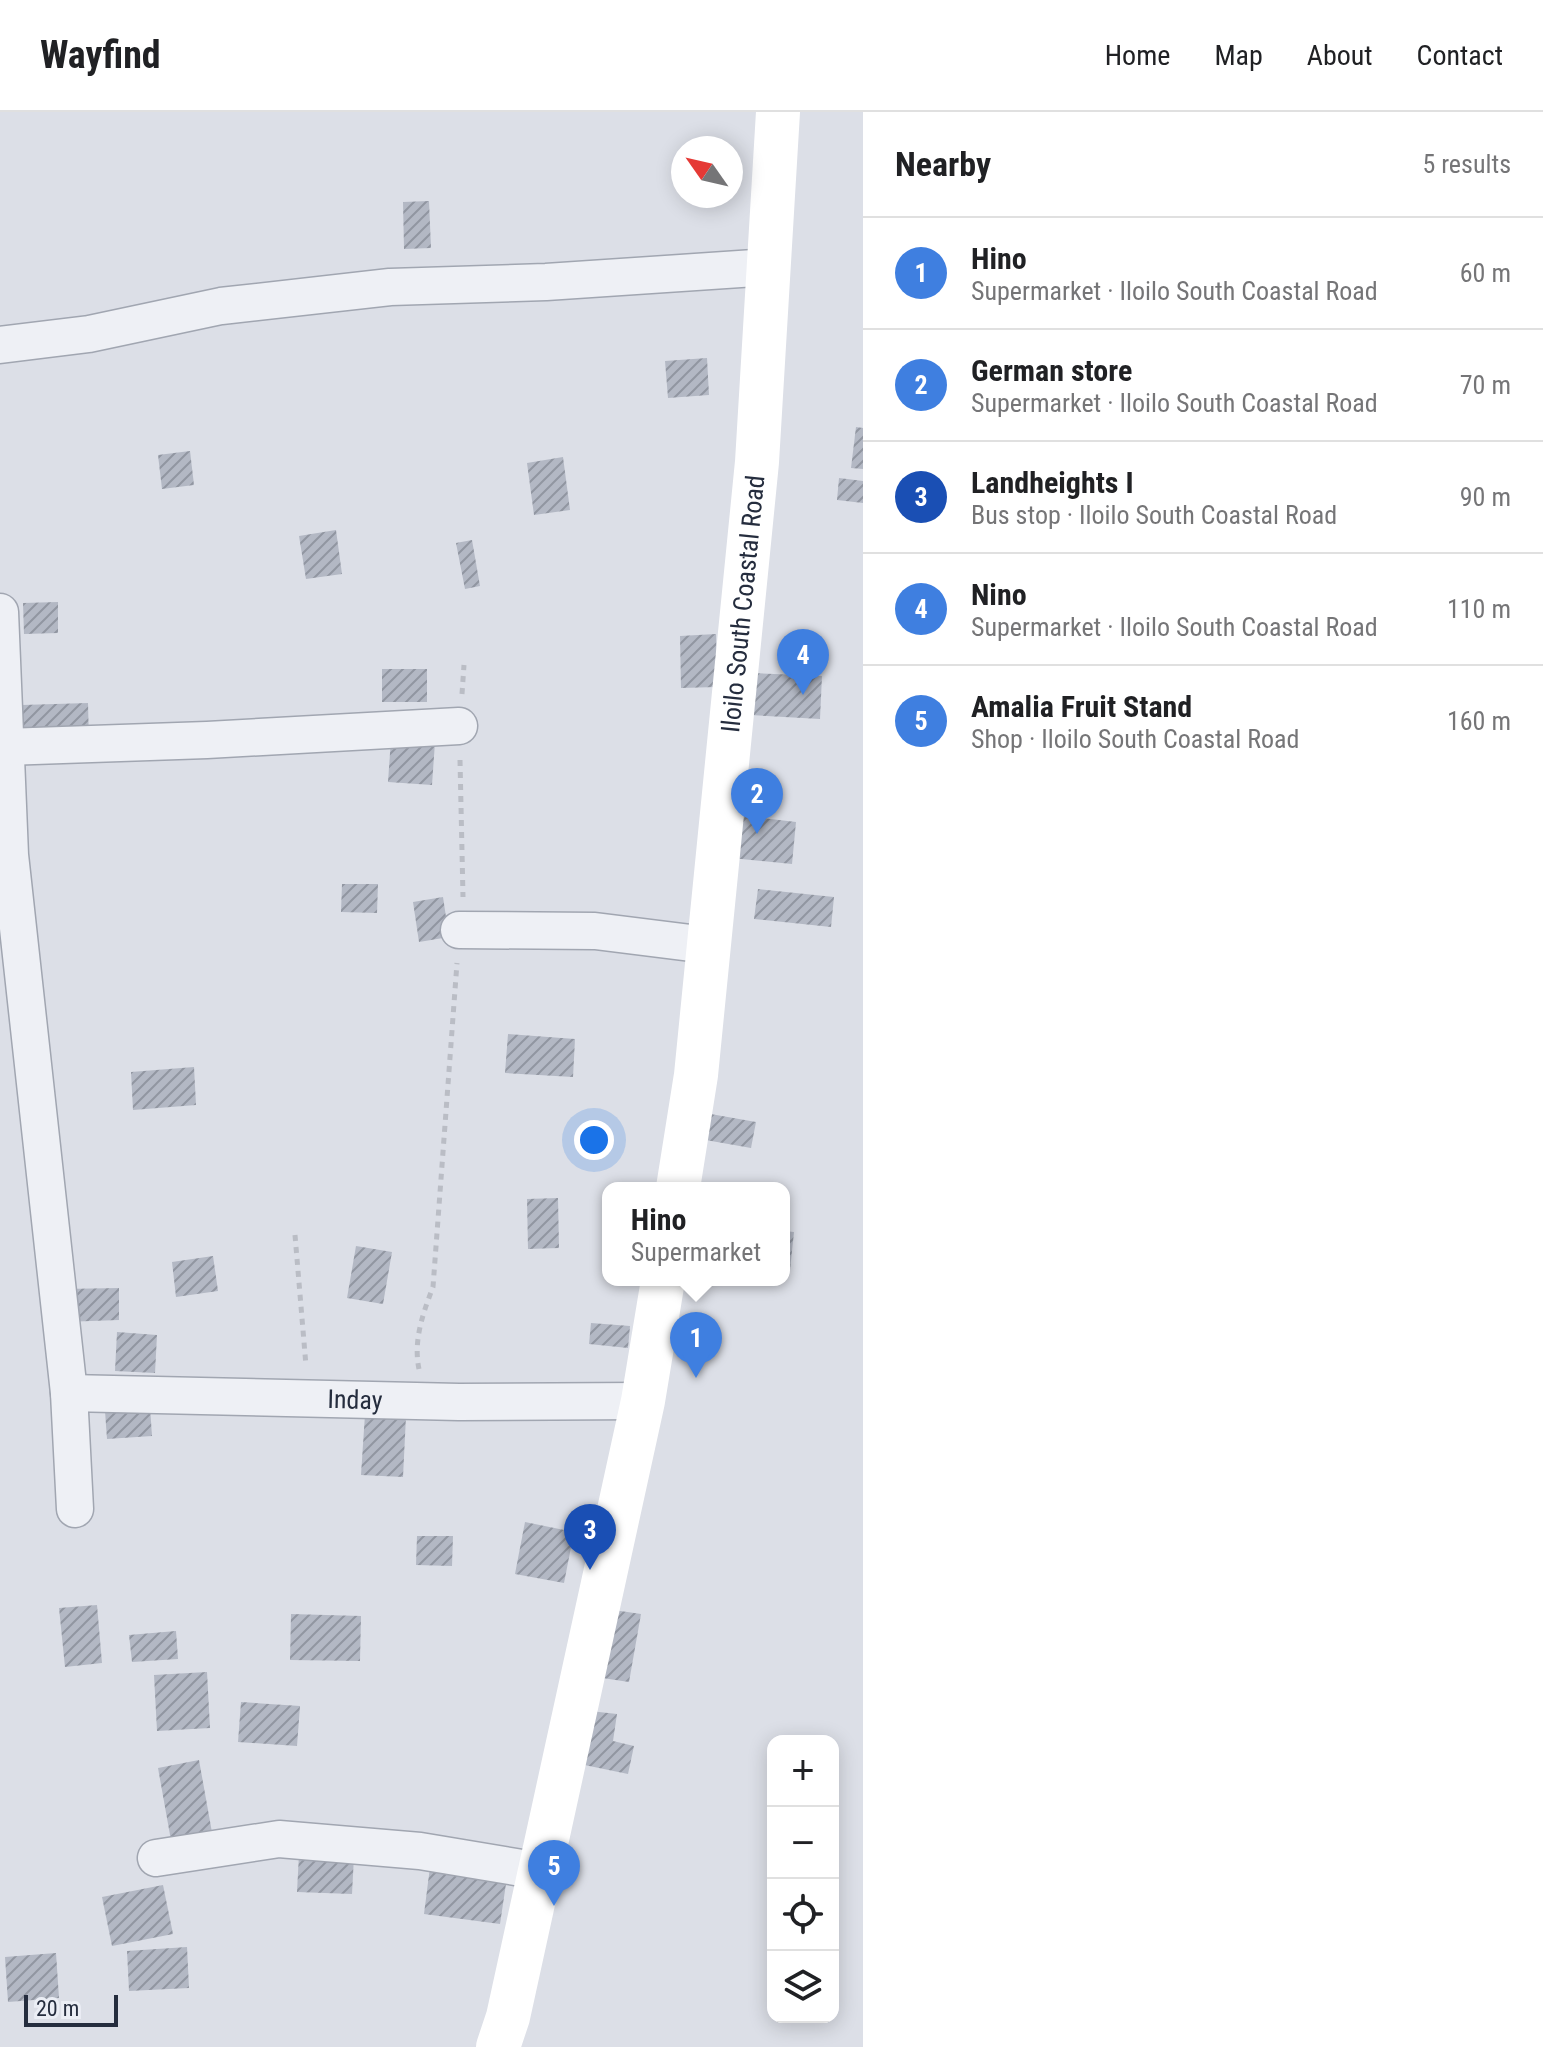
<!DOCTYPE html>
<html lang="en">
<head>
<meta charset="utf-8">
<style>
	:root { --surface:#fff; --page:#f2f2f2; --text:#202124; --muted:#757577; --line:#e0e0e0; --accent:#d53746 }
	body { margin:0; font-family:"Roboto Condensed",sans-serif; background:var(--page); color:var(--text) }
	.controls { position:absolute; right:24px; bottom:24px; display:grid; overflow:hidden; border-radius:16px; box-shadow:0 4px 20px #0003 }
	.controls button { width:72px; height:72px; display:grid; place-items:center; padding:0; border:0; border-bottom:2px solid var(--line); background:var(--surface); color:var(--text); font:40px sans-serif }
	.compass { position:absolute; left:671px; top:24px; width:72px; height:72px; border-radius:50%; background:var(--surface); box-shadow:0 4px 20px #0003; rotate:304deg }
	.scale { position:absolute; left:24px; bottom:20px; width:94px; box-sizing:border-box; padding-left:8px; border:4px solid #252d3e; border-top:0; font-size:22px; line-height:28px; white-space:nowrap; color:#252d3e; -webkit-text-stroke:6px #ebeef5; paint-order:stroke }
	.you { position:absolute; left:594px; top:1028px; width:28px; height:28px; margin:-20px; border:6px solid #fff; border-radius:50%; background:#1a73e8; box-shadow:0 0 0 12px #1a73e833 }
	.badge { display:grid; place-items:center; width:52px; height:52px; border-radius:50%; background:var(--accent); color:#fff; font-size:26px; font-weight:700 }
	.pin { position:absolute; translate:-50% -66px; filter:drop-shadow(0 2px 4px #0008) }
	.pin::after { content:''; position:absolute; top:42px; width:28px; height:24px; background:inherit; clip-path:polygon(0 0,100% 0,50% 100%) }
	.popup { position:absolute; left:602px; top:1070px; width:188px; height:104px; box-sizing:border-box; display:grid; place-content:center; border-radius:16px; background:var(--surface); filter:drop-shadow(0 2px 6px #0005); font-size:26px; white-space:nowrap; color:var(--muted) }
	.popup b { font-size:30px; color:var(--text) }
	.popup::after { content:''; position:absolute; left:50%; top:100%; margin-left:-16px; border:16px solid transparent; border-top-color:var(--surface) }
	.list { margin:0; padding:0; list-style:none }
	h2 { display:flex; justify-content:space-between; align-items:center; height:104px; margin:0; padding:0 32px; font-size:34px }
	h2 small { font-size:26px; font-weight:400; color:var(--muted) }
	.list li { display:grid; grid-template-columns:52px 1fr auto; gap:24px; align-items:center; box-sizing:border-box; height:112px; padding:0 32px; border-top:2px solid var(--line) }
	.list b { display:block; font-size:30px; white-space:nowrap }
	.list p { margin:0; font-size:26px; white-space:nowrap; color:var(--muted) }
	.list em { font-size:26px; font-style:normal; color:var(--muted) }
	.icon { flex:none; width:44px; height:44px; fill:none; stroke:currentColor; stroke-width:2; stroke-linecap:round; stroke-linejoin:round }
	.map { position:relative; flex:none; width:863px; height:1935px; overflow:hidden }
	header { display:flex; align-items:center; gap:48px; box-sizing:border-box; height:112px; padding:0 40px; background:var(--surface); border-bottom:2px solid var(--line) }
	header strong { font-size:38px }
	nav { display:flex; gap:44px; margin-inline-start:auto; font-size:28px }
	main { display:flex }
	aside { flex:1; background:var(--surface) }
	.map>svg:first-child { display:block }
	.building { fill:url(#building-hatch) }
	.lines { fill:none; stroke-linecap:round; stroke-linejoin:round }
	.street-casing { stroke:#a1a6b1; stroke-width:39 }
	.path { stroke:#babdc5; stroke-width:5; stroke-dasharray:6 6; stroke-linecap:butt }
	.street { stroke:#eef0f5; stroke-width:36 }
	.secondary { stroke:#fff; stroke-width:44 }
	.labels { text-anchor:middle; stroke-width:6; stroke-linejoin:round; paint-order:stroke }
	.street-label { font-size:26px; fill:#252d3e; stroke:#ebeef5 }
</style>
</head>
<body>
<header>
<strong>Wayfind</strong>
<nav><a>Home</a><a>Map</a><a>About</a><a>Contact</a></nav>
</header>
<main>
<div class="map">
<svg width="863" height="1935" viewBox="0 0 863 1935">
	<defs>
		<pattern id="building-hatch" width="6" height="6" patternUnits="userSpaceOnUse" patternTransform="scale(2)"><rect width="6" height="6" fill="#b3b8c4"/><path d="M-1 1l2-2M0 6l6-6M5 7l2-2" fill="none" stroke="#9196a1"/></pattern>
	</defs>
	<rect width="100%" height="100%" fill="#dcdfe7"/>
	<!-- building -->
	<g class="building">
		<polygon points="429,89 431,136 404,137 403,90"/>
		<polygon points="707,246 709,283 668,286 665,249"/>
		<polygon points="856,315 863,316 863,357 851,356"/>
		<polygon points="190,339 194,373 162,377 158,343"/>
		<polygon points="563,345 570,398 534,403 527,351"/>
		<polygon points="839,366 863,369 863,391 837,388"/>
		<polygon points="336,418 342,462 306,467 299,424"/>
		<polygon points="472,428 480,474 465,477 456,431"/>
		<polygon points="58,490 58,521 24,522 23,491"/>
		<polygon points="716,522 717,575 681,576 680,524"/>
		<rect x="382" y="557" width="45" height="33"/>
		<polygon points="752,561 822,564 820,607 750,603"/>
		<polygon points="88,591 89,631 23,633 22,593"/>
		<polygon points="391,627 435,630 432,673 388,670"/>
		<polygon points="736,703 796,710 792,752 731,746"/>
		<polygon points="342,772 378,772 377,801 341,800"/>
		<polygon points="758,777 834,785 831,815 754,807"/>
		<polygon points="443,785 449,825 419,830 413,790"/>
		<polygon points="508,922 575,927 573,965 505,961"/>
		<polygon points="194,955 196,993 133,998 131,960"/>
		<polygon points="705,1001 756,1010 751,1036 700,1027"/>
		<polygon points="558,1086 559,1136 528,1137 527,1087"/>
		<polygon points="784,1119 794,1120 790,1158 784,1157"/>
		<polygon points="356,1134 392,1140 383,1192 347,1186"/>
		<polygon points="213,1144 218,1179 176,1185 172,1150"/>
		<polygon points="119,1176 119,1208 63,1210 63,1177"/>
		<polygon points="591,1211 630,1214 628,1236 589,1232"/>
		<polygon points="117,1220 157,1223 155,1261 115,1259"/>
		<polygon points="150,1295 152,1324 107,1327 105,1299"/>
		<polygon points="365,1302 406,1304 403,1365 361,1363"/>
		<polygon points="525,1410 574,1420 564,1471 515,1462"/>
		<polygon points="417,1424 453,1424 452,1454 416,1453"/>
		<polygon points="97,1493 102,1551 65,1555 59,1496"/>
		<polygon points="600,1496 641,1502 629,1570 589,1564"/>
		<polygon points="291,1502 361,1504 360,1549 290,1548"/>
		<polygon points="176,1519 178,1547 132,1550 129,1523"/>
		<polygon points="207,1560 210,1616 157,1619 154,1563"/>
		<polygon points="241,1590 300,1594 297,1634 238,1630"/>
		<polygon points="581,1598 617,1602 613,1629 634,1634 628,1662 570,1650"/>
		<polygon points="199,1648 213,1726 172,1734 158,1656"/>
		<polygon points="299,1742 354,1744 352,1782 297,1780"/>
		<polygon points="430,1755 507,1765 500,1812 424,1802"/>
		<polygon points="163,1773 173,1822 112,1834 102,1785"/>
		<polygon points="187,1835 189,1876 129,1879 127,1839"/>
		<polygon points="56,1841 59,1886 8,1890 5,1845"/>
	</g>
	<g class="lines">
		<defs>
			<g id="street">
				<polyline points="0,233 89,222 221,194 390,175 546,170 770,155"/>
				<polyline points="0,500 10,743 69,1281 75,1397"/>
				<polyline points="5,635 207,628 459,614"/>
				<polyline points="459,818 595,819 707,833"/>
				<path id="s1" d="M69 1281 459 1290 643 1289"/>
				<polyline points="156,1746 279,1727 420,1739 540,1759"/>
			</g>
		</defs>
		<!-- street casing -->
		<use href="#street" class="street-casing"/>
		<!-- path -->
		<g class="path">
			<polyline points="462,582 464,553"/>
			<polyline points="460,648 463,785"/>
			<polyline points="295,1123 306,1254"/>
			<path d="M419 1257C413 1229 423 1201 433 1175L457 851"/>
		</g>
		<!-- street -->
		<use href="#street" class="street"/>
		<!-- secondary -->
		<g class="secondary">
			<path id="s2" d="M678 1076 696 963 757 350 778 0"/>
			<polyline points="498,1935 508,1905 643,1289 663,1168"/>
		</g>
	</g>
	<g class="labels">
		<!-- street labels -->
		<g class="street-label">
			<text dy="9" stroke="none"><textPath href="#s2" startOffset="588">Iloilo South Coastal Road</textPath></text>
			<text dy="9" stroke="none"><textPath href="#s1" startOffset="286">Inday</textPath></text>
		</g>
	</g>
</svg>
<div class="controls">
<button>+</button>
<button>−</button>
<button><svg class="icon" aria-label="locate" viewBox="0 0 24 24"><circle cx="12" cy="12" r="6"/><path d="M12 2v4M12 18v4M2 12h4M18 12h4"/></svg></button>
<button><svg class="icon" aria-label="layers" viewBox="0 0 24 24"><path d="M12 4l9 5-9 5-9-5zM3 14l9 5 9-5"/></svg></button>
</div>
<svg class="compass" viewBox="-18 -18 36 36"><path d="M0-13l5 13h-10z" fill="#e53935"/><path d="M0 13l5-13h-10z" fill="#757577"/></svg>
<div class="scale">20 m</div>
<div class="you"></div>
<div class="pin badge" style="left:696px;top:1266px;background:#3f7fe0">1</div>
<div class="popup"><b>Hino</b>Supermarket</div>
<div class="pin badge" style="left:757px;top:722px;background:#3f7fe0">2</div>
<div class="pin badge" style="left:590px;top:1458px;background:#1a4fb4">3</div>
<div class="pin badge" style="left:803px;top:583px;background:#3f7fe0">4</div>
<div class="pin badge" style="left:554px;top:1794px;background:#3f7fe0">5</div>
</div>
<aside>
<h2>Nearby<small>5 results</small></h2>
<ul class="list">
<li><span class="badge" style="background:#3f7fe0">1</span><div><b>Hino</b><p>Supermarket · Iloilo South Coastal Road</p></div><em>60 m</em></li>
<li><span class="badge" style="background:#3f7fe0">2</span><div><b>German store</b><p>Supermarket · Iloilo South Coastal Road</p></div><em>70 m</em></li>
<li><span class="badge" style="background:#1a4fb4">3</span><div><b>Landheights I</b><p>Bus stop · Iloilo South Coastal Road</p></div><em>90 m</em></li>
<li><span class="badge" style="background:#3f7fe0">4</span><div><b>Nino</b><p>Supermarket · Iloilo South Coastal Road</p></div><em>110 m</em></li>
<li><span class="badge" style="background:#3f7fe0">5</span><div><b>Amalia Fruit Stand</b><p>Shop · Iloilo South Coastal Road</p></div><em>160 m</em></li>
</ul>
</aside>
</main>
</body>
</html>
